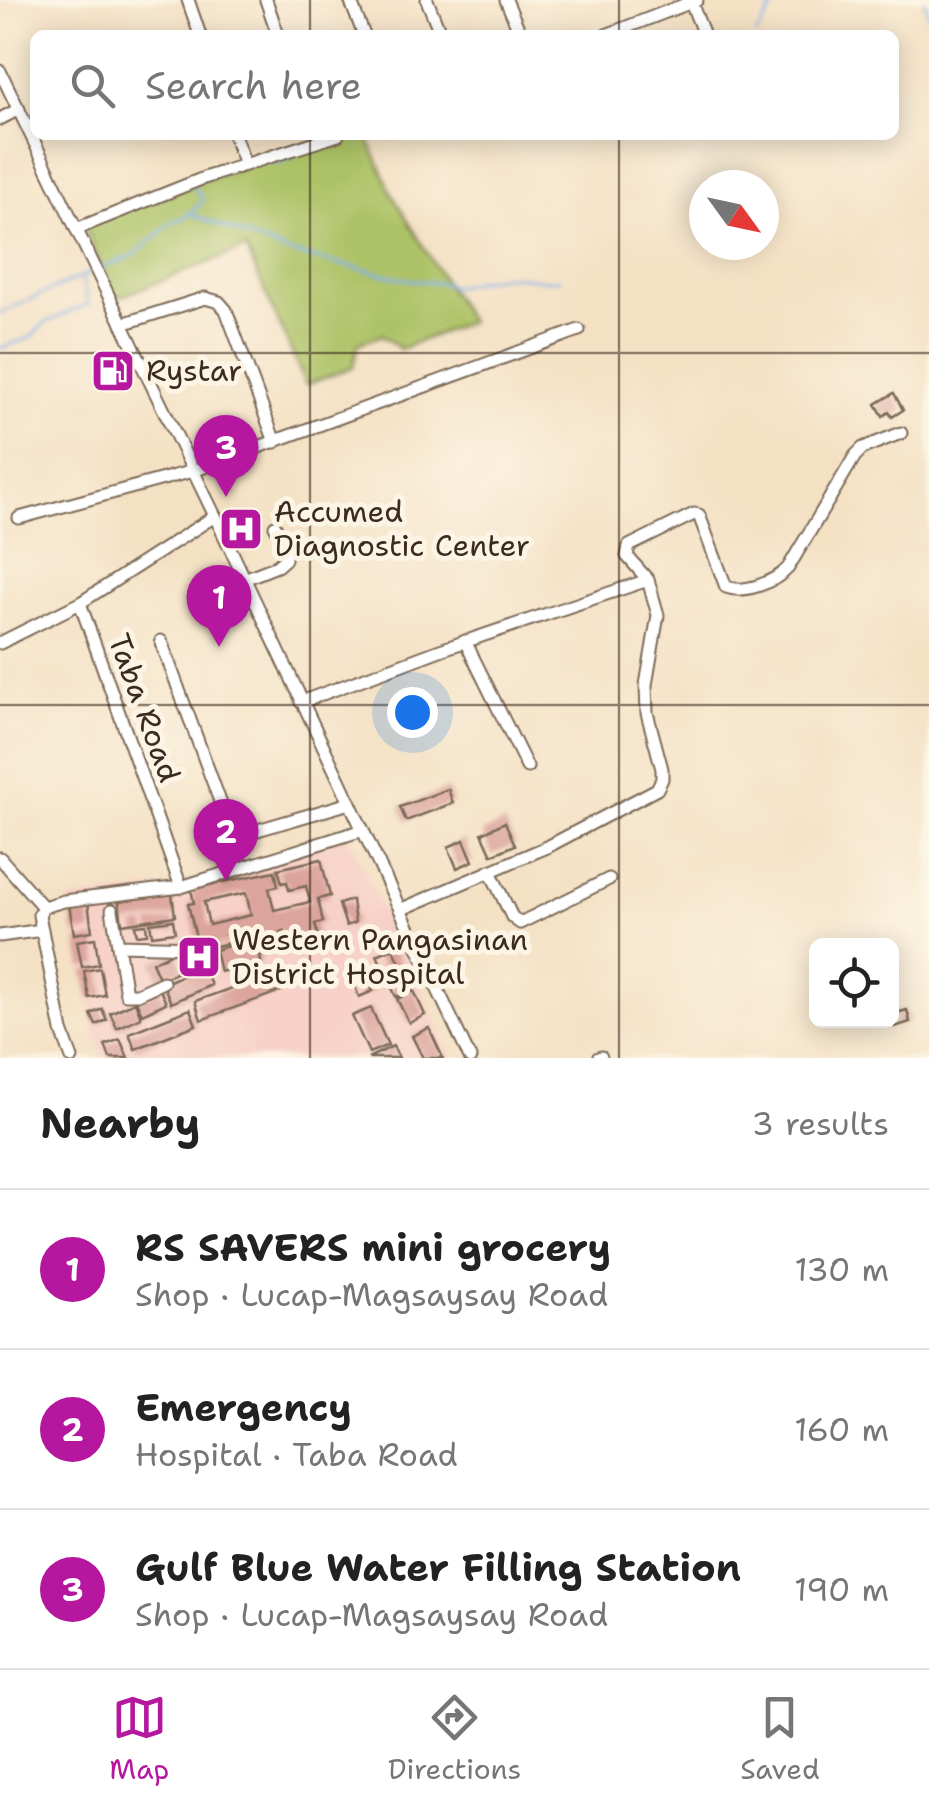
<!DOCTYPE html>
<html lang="en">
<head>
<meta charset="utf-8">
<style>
	:root { --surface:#fff; --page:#f2f2f2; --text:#222; --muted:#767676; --line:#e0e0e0; --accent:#b5179e }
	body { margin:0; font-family:"Shantell Sans",sans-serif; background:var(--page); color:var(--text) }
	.controls { position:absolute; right:30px; bottom:30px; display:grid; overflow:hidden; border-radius:15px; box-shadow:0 5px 25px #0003 }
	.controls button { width:90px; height:90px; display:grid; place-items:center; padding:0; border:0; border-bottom:2px solid var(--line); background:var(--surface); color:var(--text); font:50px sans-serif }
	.compass { position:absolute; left:689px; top:170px; width:90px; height:90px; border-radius:50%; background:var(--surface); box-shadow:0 5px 25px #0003; rotate:123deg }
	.you { position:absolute; left:412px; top:712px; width:35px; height:35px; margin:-25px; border:8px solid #fff; border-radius:50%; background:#1a73e8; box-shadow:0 0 0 15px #1a73e833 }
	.badge { display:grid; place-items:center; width:65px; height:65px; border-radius:50%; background:var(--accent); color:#fff; font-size:32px; font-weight:700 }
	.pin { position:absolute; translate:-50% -82px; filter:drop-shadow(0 2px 5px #0008) }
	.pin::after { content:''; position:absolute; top:52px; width:35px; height:30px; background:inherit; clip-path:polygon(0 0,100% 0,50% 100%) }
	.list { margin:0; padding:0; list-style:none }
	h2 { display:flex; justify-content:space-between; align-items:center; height:130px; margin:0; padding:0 40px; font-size:42px }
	h2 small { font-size:32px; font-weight:400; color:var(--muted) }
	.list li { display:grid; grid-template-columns:65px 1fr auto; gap:30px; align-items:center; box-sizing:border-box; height:160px; padding:0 40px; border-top:2px solid var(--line) }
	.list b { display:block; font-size:38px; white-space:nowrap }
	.list p { margin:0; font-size:32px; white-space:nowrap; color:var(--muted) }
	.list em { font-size:32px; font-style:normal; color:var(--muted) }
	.icon { flex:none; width:55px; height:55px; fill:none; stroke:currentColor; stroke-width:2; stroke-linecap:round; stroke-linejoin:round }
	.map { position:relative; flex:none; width:929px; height:1058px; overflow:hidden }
	.search { position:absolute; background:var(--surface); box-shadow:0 5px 25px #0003; left:30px; right:30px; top:30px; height:110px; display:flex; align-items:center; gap:25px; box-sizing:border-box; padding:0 35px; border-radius:15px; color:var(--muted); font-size:38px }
	.sheet { height:610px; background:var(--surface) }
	nav { display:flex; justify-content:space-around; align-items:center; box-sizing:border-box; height:140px; border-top:2px solid var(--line); background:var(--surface); font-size:28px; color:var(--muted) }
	nav a { display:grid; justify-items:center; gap:5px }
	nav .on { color:var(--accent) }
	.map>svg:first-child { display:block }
	.built { fill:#f7d1c7 }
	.green { fill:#adc266; stroke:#747642; stroke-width:2.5 }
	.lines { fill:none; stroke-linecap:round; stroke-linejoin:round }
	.stream { stroke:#7caee9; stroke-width:2.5 }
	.building { fill:#dba49c; fill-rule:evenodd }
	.minor-casing { stroke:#7c6a58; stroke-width:15 }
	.minor { stroke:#fff; stroke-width:11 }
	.grid { fill:none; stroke:#3b2a1e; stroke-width:2.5; stroke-opacity:0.55 }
	.labels { text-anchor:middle; stroke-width:10; stroke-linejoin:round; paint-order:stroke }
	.poi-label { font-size:30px; fill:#3b2a1e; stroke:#fcf5e5; text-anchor:start }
	.street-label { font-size:30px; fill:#3b2a1e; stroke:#fcf5e5 }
</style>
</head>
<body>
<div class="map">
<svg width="929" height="1058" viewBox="0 0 929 1058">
	<rect width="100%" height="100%" fill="#fcf5e5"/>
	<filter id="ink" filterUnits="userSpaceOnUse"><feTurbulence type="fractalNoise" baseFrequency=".01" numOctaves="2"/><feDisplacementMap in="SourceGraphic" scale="20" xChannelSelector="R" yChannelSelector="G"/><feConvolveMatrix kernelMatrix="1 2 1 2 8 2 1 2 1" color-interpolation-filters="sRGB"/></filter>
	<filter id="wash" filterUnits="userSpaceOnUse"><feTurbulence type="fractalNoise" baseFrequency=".0048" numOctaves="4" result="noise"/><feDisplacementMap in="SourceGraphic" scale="40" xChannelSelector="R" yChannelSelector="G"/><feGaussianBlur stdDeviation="2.25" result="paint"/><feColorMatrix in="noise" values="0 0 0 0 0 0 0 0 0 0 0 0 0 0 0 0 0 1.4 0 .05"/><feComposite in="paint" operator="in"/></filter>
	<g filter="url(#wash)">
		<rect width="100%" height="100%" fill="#f4e1c4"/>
		<!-- built -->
		<polygon class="built" points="346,831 453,1058 103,1058 97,1041 68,900 178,885"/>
		<!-- green -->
		<polygon class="green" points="331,135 367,135 393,196 469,322 400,349 382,335 358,344 353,367 306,385 246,248 115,299 83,224"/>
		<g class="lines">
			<!-- stream -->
			<g class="stream">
				<polyline points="925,0 929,19"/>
				<polyline points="756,35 778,0"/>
				<polyline points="270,162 282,162 295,155"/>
				<path d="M191 214 286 252 405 279 447 284 450 287C470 284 489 276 509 276 527 275 541 283 559 279"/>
				<polyline points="101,268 133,256 171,223 188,215 202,202 202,197 193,187"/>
				<polyline points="0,313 94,271"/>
				<polyline points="0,348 30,338 45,323 88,304 82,278"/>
			</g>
		</g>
		<g id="blocks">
			<!-- building -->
			<g class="building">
				<polygon points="894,393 903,410 892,417 889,412 883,416 876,404"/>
				<polygon points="448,789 453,803 406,821 400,807"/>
				<polygon points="505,822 515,845 492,855 482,833"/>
				<polygon points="464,840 473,861 457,868 448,847"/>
				<path d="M321 859 330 896 318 899 323 922 315 924 319 940 289 948 284 931 281 932 286 950 260 956 261 962 220 972 215 950 256 937 199 950 188 904 194 903 191 889 275 871 278 886 269 888 274 910 310 902 306 886 289 890 287 882 282 883 278 869ZM246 893 251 915 209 925 204 902Z"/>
				<polygon points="172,894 175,916 122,924 119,901"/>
				<polygon points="352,900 355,923 346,926 339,904"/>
				<polygon points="88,902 92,931 74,934 69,905"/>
				<polygon points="173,920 175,932 152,935 150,923"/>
				<polygon points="146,924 147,934 137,935 135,925"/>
				<polygon points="95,938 99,964 82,967 77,941"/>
				<polygon points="393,948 413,990 396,997 377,955"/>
				<polygon points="176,951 184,969 160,980 152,962"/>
				<polygon points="203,966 211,985 171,1003 163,984"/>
				<polygon points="100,968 105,995 89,998 84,971"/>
				<polygon points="283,970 289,988 201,1020 195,1001"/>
				<polygon points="368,978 373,991 359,997 354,984"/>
				<polygon points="160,990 166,1003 142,1014 136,1001"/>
				<polygon points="414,991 425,1015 409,1023 397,999"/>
				<polygon points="135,1002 141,1017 117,1028 110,1013"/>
				<polygon points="371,1008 388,1045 369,1053 352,1016"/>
				<polygon points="102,1009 107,1020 96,1025 91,1014"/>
				<polygon points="190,1009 196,1025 135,1049 129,1033"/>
				<polygon points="907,1010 910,1022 895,1027 892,1014"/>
				<polygon points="429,1028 443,1058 423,1058 412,1036"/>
				<polygon points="120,1039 128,1058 110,1058 105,1045"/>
				<polygon points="393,1046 399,1058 368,1058"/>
			</g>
		</g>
	</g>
	<g filter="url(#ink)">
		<use href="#blocks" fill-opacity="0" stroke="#7c6a58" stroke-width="2.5"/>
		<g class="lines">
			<defs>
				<g id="minor">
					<polyline points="188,0 200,35"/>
					<polyline points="266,0 278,35"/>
					<polyline points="350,0 364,35"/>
					<polyline points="427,0 441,35"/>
					<polyline points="506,0 521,35"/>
					<polyline points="690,0 704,35"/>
					<polyline points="606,35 697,0"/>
					<polyline points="0,71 215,516 470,1058"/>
					<polyline points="0,119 19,109"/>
					<polyline points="234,135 245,165"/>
					<polyline points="76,229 204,178 338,135"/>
					<polyline points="122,324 205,298 219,302 226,310 275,442"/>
					<polyline points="19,518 193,471 579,330"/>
					<polyline points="244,579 277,566 285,559 286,547 275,526"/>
					<polyline points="80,603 181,887"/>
					<polyline points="161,641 232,834 237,836 350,803"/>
					<polyline points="465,641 527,767"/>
					<polyline points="0,643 80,603 215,516"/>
					<polyline points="301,702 440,650 648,580"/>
					<polyline points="0,858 43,907"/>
					<polyline points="490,871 512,917 520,923 609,879"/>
					<path d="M402 909 547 847 657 789 662 779V769L647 713 646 685 658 615 648 580 627 556 629 546 694 514 699 515 726 587C745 594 775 582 788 568L855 456 863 448 901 433"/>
					<polyline points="112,910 118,945 199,947"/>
					<polyline points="0,936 42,930"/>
					<polyline points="118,945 126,994 137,994 163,982"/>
					<polyline points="72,1058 62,1031 39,915 43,907 64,901 181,887 363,830"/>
					<polyline points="598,1058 601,1057"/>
				</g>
			</defs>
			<!-- minor casing -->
			<use href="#minor" class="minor-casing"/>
			<!-- minor -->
			<use href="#minor" class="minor"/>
		</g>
	</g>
	<!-- grid -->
	<path class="grid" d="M310 0V35M619 0V35M310 135V1058M619 135V1058M0 353H929M0 705H929"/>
	<!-- icons -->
	<defs>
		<symbol id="fuel-square" viewBox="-11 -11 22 22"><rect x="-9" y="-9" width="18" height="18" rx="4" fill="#b5179e" stroke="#fcf5e5"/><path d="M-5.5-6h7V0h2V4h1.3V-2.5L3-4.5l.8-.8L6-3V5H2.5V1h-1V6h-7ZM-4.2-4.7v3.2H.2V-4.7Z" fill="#fff"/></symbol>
		<symbol id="hospital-square" viewBox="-11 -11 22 22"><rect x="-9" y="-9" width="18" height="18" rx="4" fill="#b5179e" stroke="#fcf5e5"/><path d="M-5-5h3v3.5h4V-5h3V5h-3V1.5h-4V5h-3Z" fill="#fff"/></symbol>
	</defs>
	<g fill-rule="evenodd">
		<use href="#fuel-square" x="88" y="346" width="50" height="50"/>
		<use href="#hospital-square" x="216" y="504" width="50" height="50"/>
		<use href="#hospital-square" x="174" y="932" width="50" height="50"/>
	</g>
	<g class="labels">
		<!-- poi labels -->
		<g class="poi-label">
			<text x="146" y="381">Rystar</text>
			<text x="274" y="522">Accumed<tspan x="274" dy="34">Diagnostic Center</tspan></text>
			<text x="232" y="950">Western Pangasinan<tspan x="232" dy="34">District Hospital</tspan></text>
		</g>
		<!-- street labels -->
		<g class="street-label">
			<text transform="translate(144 708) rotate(70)" y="10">Taba Road</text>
		</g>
	</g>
</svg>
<div class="controls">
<button><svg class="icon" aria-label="locate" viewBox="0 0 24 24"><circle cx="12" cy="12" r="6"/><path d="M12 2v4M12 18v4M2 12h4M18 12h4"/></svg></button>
</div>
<svg class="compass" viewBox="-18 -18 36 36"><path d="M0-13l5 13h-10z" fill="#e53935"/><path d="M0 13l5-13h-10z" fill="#767676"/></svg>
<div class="you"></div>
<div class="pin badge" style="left:219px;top:647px">1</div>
<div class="pin badge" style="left:226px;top:881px">2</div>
<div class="pin badge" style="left:226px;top:497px">3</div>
<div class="search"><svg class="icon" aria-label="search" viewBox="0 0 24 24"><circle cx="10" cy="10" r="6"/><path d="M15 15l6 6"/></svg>Search here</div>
</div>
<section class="sheet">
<h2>Nearby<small>3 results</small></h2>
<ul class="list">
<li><span class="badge">1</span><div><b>RS SAVERS mini grocery</b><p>Shop · Lucap-Magsaysay Road</p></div><em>130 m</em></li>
<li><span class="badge">2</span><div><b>Emergency</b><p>Hospital · Taba Road</p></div><em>160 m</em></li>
<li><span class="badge">3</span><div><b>Gulf Blue Water Filling Station</b><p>Shop · Lucap-Magsaysay Road</p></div><em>190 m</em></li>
</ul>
</section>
<nav>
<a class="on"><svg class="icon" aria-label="map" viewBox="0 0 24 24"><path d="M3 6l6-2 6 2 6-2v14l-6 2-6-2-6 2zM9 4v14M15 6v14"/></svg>Map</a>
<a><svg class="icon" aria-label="directions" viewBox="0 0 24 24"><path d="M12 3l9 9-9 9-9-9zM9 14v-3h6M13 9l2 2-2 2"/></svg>Directions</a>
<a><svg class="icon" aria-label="saved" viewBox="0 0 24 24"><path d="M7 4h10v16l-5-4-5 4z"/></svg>Saved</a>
</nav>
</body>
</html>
